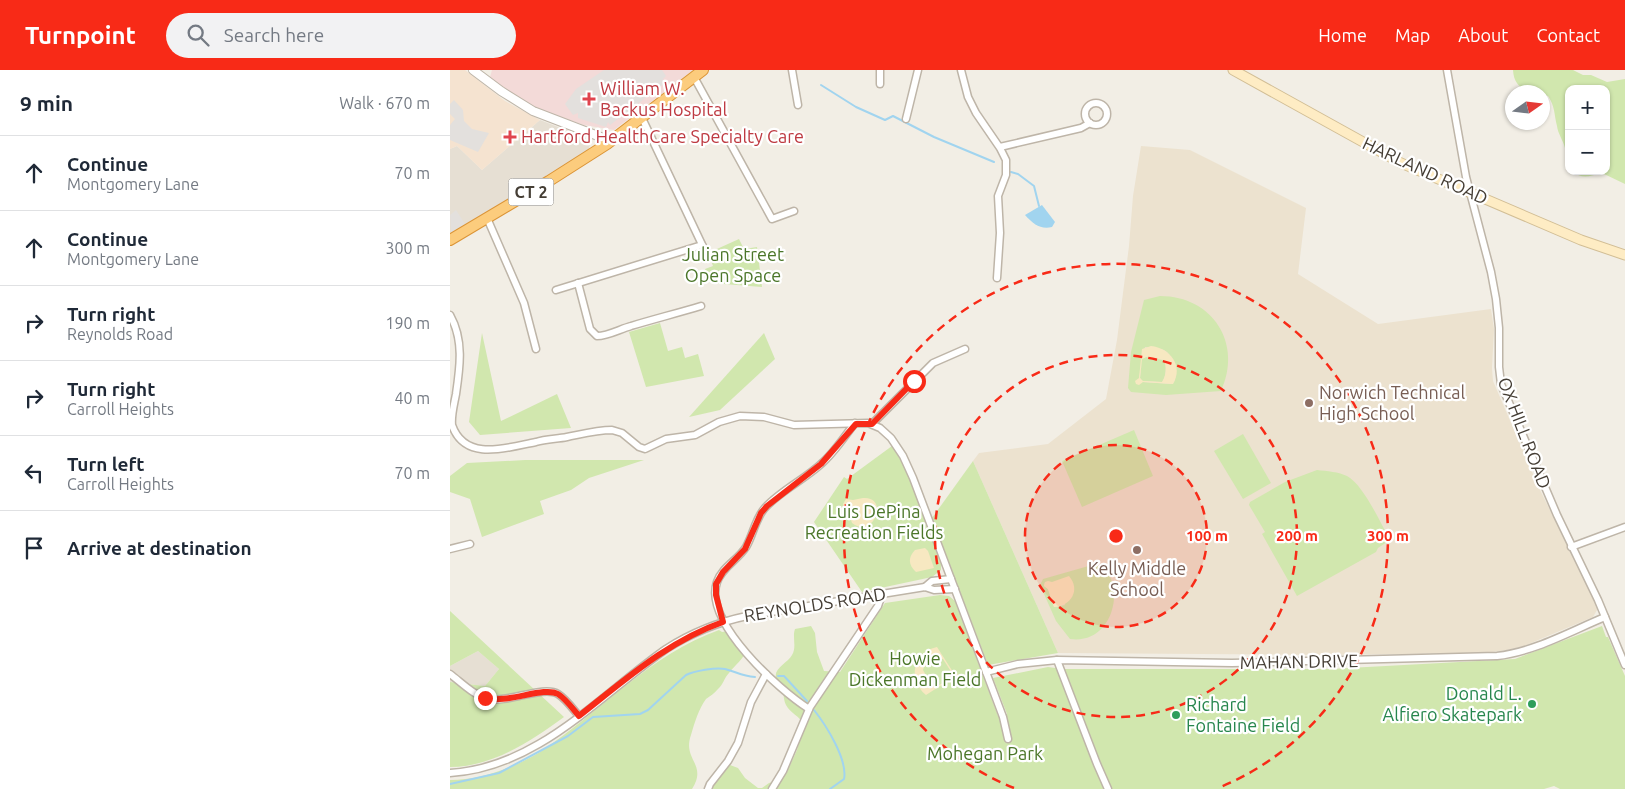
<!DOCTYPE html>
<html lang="en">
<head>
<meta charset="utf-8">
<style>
	:root { --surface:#fff; --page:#f2f2f3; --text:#1f2937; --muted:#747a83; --line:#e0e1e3; --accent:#f82a17 }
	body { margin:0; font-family:Ubuntu,sans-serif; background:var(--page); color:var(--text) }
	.controls { position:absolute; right:15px; top:15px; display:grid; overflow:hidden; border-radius:10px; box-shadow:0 1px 4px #0004 }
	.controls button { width:45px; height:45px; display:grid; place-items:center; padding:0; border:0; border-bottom:1px solid var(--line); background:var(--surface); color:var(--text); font:25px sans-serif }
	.compass { position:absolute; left:1055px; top:15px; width:45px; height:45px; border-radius:50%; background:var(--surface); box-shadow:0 1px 4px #0004; rotate:76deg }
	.stop { position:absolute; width:15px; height:15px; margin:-11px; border:4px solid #f82a17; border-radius:50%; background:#fff }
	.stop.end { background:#f82a17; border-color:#fff; box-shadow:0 1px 5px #0008 }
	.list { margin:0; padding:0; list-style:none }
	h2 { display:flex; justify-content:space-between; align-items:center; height:65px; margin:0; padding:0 20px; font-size:21px }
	h2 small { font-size:16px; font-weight:400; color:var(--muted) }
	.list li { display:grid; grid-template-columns:32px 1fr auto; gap:15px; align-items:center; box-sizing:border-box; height:75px; padding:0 20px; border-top:1px solid var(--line) }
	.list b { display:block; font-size:19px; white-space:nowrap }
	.list p { margin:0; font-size:16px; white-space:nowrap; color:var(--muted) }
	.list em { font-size:16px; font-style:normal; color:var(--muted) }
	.icon { flex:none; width:28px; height:28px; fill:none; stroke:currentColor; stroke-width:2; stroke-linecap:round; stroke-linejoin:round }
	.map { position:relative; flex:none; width:1175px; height:719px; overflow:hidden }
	header { display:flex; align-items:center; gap:30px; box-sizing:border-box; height:70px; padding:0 25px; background:var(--accent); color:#fff }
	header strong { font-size:24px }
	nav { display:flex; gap:28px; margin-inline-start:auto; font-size:18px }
	.search { width:350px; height:45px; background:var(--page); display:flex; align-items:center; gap:12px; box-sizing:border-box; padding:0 18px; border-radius:28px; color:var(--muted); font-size:19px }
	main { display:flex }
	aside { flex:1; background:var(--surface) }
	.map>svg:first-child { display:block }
	.residential { fill:#e6dfd3 }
	.commercial { fill:#f5e3d0 }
	.education { fill:#ece2cf }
	.medical { fill:#f3dad8 }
	.green { fill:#d1e7ae; fill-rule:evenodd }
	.sand { fill:#f7e8c1; fill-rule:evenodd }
	.parking { fill:#e3e0dd }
	.water { fill:#a1d4ef }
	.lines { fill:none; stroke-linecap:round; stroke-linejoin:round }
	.stream { stroke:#a1d4ef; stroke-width:2 }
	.minor-casing { stroke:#beb5a8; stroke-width:9 }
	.tertiary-casing { stroke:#beb5a8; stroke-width:10 }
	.secondary-casing { stroke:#d2be95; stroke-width:11 }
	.trunk-casing { stroke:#db9436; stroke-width:12 }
	.minor { stroke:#fff; stroke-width:6 }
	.tertiary { stroke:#fff; stroke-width:8 }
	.secondary { stroke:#feecc4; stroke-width:9 }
	.trunk { stroke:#fccc7d; stroke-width:10 }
	.route { stroke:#f82a17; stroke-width:6 }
	.ring { fill:none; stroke:#f82a17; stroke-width:2.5; stroke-dasharray:9 6 }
	.health-dot { fill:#e0444e; stroke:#fff; stroke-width:2 }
	.education-dot { fill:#8d6e63; stroke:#fff; stroke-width:2 }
	.leisure-dot { fill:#2e9e5b; stroke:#fff; stroke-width:2 }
	.labels { text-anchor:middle; stroke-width:4.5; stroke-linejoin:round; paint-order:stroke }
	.shield { fill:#fff; stroke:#7d7872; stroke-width:1 }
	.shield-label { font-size:16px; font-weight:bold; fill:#453e35 }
	.health-label { font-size:18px; fill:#be3a42; stroke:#fff; text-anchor:start }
	.street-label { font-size:18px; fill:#453e35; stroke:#fff }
	.park-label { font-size:18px; fill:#4b7629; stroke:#fff }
	.education-label { font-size:18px; fill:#785e54; stroke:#fff; text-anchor:start }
	.leisure-label { font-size:18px; fill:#27864d; stroke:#fff; text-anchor:end }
	.centre { fill:#f82a17; stroke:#fff; stroke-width:2.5 }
	.ring-label { font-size:15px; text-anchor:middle; font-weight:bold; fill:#f82a17; stroke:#fff; stroke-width:4.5; stroke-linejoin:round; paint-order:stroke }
</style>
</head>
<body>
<header>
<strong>Turnpoint</strong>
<div class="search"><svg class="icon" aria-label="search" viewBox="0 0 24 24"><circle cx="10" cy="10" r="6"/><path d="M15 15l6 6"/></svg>Search here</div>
<nav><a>Home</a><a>Map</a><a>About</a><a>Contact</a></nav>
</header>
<main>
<aside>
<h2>9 min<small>Walk · 670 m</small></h2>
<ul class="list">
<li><svg class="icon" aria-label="ahead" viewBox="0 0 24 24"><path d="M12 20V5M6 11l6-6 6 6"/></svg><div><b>Continue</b><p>Montgomery Lane</p></div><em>70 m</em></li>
<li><svg class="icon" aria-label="ahead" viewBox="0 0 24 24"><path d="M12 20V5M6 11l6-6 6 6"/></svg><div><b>Continue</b><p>Montgomery Lane</p></div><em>300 m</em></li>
<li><svg class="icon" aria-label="right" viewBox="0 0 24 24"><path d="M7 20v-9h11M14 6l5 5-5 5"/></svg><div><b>Turn right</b><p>Reynolds Road</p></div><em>190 m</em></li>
<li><svg class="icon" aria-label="right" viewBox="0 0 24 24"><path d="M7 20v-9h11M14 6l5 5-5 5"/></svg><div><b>Turn right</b><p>Carroll Heights</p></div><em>40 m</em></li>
<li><svg class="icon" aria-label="left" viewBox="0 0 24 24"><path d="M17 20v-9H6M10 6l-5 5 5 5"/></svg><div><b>Turn left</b><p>Carroll Heights</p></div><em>70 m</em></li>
<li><svg class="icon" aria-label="arrive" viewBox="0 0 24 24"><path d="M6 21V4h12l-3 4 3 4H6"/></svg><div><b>Arrive at destination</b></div></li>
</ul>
</aside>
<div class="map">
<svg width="1175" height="719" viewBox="0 0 1175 719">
	<rect width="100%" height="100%" fill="#f2eee5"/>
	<!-- residential -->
	<g class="residential">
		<polygon points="90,50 136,68 140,73 139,79 100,105 0,166 0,79 7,76 32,100"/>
		<polygon points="28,581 49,599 35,616 0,612 0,596"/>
	</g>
	<!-- commercial -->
	<polygon class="commercial" points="0,0 15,0 55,31 90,50 32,100 7,76 0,79"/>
	<!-- education -->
	<polygon class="education" points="691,76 740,80 856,138 848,204 928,254 1041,239 1044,259 1042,298 1043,311 1089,418 1147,534 1147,540 1143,547 1074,576 1057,580 1035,583 872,585 608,583 523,391 529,383 598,374 656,329 667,270 679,176 683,126"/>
	<!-- medical -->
	<polygon class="medical" points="42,0 243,0 164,60 134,55 105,45 85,37 58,21 40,7"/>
	<!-- green -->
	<g class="green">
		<path d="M1063 0H1123L1133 5H1141L1157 12 1175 9V114L1152 103C1140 106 1132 110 1122 101H1156V19H1119V97C1115 90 1117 84 1115 78 1113 70 1108 64 1107 56 1104 44 1105 36 1098 26L1093 25 1092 22C1076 22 1064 18 1063 0Z"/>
		<polygon points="289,169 294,179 307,177 312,217 261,213 255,199 263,196 258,183"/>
		<path d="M710 226C763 226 793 274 771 321L716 325 681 322 678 318 681 282 694 230ZM695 277C712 279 720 277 724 297 726 303 726 306 724 312L721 314 692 312 689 308Z"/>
		<polygon points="210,253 218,281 232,277 235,288 248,284 254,306 196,317 179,262"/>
		<polygon points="32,263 51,351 107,324 121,358 30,365 19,352"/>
		<polygon points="314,263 325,289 270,340 239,347"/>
		<path d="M696 287 714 290C717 296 716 307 712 312L692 311 690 308 692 289Z"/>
		<polygon points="684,360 703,406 632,437 612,391"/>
		<polygon points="793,364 821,413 793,429 764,381"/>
		<polygon points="442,376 456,399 491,494 491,500 482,507 412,522 364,452 394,407 397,409"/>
		<polygon points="75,390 194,390 139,408 121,420 90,431 94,444 32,467 20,429 0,422 0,406 17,393"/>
		<polygon points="523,391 608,583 538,595 482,448"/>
		<path d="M867 400C877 401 889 402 897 406 913 414 931 454 940 470L928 478 926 482 847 526 812 464 815 462 799 435 800 432 835 412Z"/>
		<path d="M642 495C678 497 670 576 620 569L606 551 590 515 593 509ZM595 512H602L615 535 604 537 598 519 594 516Z"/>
		<path d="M490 525 499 526 505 531 548 646 557 644 543 608 598 597 613 599H880L1065 589 1152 556 1156 567H1158L1175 606V719H1110L1104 716 1094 719H261L266 711 280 695 288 698 295 708 308 718H312L319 713 330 710 336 704 347 680 354 655C350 646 340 643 336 635 333 629 334 622 332 616 330 612 329 614 327 610 321 599 338 593 342 585 347 577 342 567 345 559L361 556 365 563 367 582 374 601 390 602 435 533Z"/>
		<path d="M0 541 114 647C81 671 43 697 0 697V612L35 616 49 599 28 581 0 596Z"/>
		<path d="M269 560 272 562 279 561 297 579C293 590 286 594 279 603 274 608 273 615 268 619 265 623 260 626 256 629 249 638 244 654 241 665 232 690 258 694 242 719H0V710C32 710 63 698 90 682 150 642 201 584 269 560Z"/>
	</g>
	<!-- sand -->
	<g class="sand">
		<path d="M701 276C720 278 734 296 723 314L693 312 689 315 686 314 685 311 689 308 692 279ZM696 287 714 290C717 296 716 307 712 312L693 311 690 308 692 289Z"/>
		<path d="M413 428C440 426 424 470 402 453L398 441 394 438 393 434 396 429 403 430Z"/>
		<path d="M475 478 478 481 484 498 466 502C458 495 458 487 465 480Z"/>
		<path d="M619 506C631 520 621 536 604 537L598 519 594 516 595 512 598 511 602 512Z"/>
		<path d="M487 577 503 602 507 603 509 607 507 610 501 609 476 625C457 609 463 582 487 577ZM488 589H493L502 603 501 608 486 617 480 612 473 600 474 597Z"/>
	</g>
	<!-- parking -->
	<g class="parking">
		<polygon points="154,0 212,0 216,6 213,9 215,13 160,55 158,52 156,57 128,48 128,43 123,45 115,34 126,19"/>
		<polygon points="4,30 13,40 14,51 22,59 39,63 28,82 0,70 0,55 5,49 0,44 0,34"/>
		<polygon points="6,140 15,154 1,162 0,145"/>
	</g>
	<!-- water -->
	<path class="water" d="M592 135 605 152 602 157C591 160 583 154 575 145Z"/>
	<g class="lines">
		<!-- stream -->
		<g class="stream">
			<polyline points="371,15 406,37 435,50 443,46 484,67 544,92"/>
			<polyline points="561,102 568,104 584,116 589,136"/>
			<polyline points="328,606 334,606 357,631"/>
			<path d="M364 640C376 655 398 690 394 709L380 719"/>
			<path d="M0 714 49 703 118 666 143 647 190 644 198 640 236 605C244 601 266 597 275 599 287 602 291 606 305 607"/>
		</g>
		<defs>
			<g id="minor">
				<polyline points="342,0 348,35"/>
				<polyline points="430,0 430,14"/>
				<polyline points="511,0 518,27 526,43 550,78 556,90 556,105 548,126 550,163 547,208"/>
				<polyline points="997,0 1016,107 1041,202 1046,229 1049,258 1049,297 1051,314 1107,445 1148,530 1175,595"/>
				<polyline points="244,7 322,149 344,141"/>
				<circle cx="646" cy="44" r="11"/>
				<polyline points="192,48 256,183"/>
				<polyline points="456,49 468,0"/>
				<polyline points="550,77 631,58 640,53"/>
				<polyline points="37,148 74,233 86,279"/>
				<path d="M128 213 140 259 147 266C158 266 170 259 181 256 204 249 228 243 251 236"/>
				<polyline points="106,220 252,175"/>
				<path d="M0 245C14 270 10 297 6 324 4 335 1 345 2 355 15 393 59 377 86 372 96 369 107 369 117 367 132 364 147 360 162 360L172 363 189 377 195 379 216 369 245 365 269 352 290 346 314 347 344 355 418 353 430 358 441 368 453 386 463 408 553 647 558 669"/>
				<polyline points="422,354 483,293 515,279"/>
				<polyline points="1121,477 1175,457"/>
				<polyline points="0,479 20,474"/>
				<polyline points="475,517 482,511 501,509"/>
				<polyline points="607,590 647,694 658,719"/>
				<path d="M536 602 568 594 607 590 782 593 1047 586C1084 582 1121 561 1155 547"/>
				<path d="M0 604C12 613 24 626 39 629 58 633 94 615 108 624 116 629 123 639 129 646"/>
				<path d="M359 639C329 620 253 552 267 512 272 497 288 490 296 477 303 465 305 450 314 439 327 423 355 409 371 394 384 383 394 367 405 353"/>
				<path d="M0 703C87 698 149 626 216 579 241 563 268 552 297 546L475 517 484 520 505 519"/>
				<polyline points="258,719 260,714 278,691 288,673 301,632 316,604"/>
				<polyline points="322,719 333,701 360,637 428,536 432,524"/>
			</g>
			<polyline id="tertiary" points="23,0 51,21 83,41 161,71"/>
			<polyline id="secondary" points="783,0 951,93 1131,170 1175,185"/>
			<polyline id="trunk" points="0,170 99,111 157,74 253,0"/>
		</defs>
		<!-- minor casing -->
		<use href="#minor" class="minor-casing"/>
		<!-- tertiary casing -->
		<use href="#tertiary" class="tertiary-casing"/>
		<!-- secondary casing -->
		<use href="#secondary" class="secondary-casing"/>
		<!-- trunk casing -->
		<use href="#trunk" class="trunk-casing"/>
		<!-- minor -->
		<use href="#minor" class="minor"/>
		<!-- tertiary -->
		<use href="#tertiary" class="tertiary"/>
		<!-- secondary -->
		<use href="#secondary" class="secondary"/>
		<!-- trunk -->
		<use href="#trunk" class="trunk"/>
	</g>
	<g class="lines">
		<!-- route -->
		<path class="route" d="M35 628C57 634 94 616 108 624 116 629 123 639 129 646 175 610 218 571 273 552L266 525V514L273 502 295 479 311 443 317 436 371 394 406 354H422L464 311"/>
	</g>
	<!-- distance rings -->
	<circle cx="666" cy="466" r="91" fill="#f82a17" fill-opacity=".12"/>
	<g class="ring">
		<circle cx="666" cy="466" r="91"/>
		<circle cx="666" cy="466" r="181"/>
		<path d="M564 718A272 272 0 1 1 768 718"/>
	</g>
	<!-- markers -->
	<g class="health-dot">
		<path d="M136.5 21.5h5v5h5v5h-5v5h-5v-5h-5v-5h5z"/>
		<path d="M57.5 59.5h5v5h5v5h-5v5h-5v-5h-5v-5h5z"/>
	</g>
	<g class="education-dot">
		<circle cx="859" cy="333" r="5"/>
		<circle cx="687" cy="480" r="5"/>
	</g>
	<g class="leisure-dot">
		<circle cx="1082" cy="634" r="5"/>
		<circle cx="726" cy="645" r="5"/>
	</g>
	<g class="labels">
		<!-- shield labels -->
		<rect class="shield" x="58.5" y="108.5" width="45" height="27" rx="4"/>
		<g class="shield-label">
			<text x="81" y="128">CT 2</text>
		</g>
		<!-- health labels -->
		<g class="health-label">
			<text x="150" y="25">William W.<tspan x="150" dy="21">Backus Hospital</tspan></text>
			<text x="71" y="73">Hartford HealthCare Specialty Care</text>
		</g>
		<!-- street labels -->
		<g class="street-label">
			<text transform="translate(975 101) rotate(25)" y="6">HARLAND ROAD</text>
			<text transform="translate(1074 363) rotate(69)" y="6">OX HILL ROAD</text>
			<text transform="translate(365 535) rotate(-9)" y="6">REYNOLDS ROAD</text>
			<text transform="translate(849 592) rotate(-1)" y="6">MAHAN DRIVE</text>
		</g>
		<!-- park labels -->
		<g class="park-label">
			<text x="283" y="191">Julian Street<tspan x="283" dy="21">Open Space</tspan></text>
			<text x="424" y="448">Luis DePina<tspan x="424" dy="21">Recreation Fields</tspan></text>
			<text x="465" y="595">Howie<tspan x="465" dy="21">Dickenman Field</tspan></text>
			<text x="535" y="690">Mohegan Park</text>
		</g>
		<!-- education labels -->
		<g class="education-label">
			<text x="869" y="329">Norwich Technical<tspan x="869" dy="21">High School</tspan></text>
			<text x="687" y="505" text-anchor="middle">Kelly Middle<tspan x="687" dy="21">School</tspan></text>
		</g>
		<!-- leisure labels -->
		<g class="leisure-label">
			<text x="1072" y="630">Donald L.<tspan x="1072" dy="21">Alfiero Skatepark</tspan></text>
			<text x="736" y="641" text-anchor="start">Richard<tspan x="736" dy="21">Fontaine Field</tspan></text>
		</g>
	</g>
	<circle cx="666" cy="466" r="8" class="centre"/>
	<g class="ring-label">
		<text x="757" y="471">100 m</text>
		<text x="847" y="471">200 m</text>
		<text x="938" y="471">300 m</text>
	</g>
</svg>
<div class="controls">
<button>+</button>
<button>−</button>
</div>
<svg class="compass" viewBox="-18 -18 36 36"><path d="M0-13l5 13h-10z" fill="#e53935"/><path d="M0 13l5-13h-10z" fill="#747a83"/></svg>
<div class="stop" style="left:464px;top:311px"></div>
<div class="stop end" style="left:35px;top:628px"></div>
</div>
</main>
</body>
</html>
